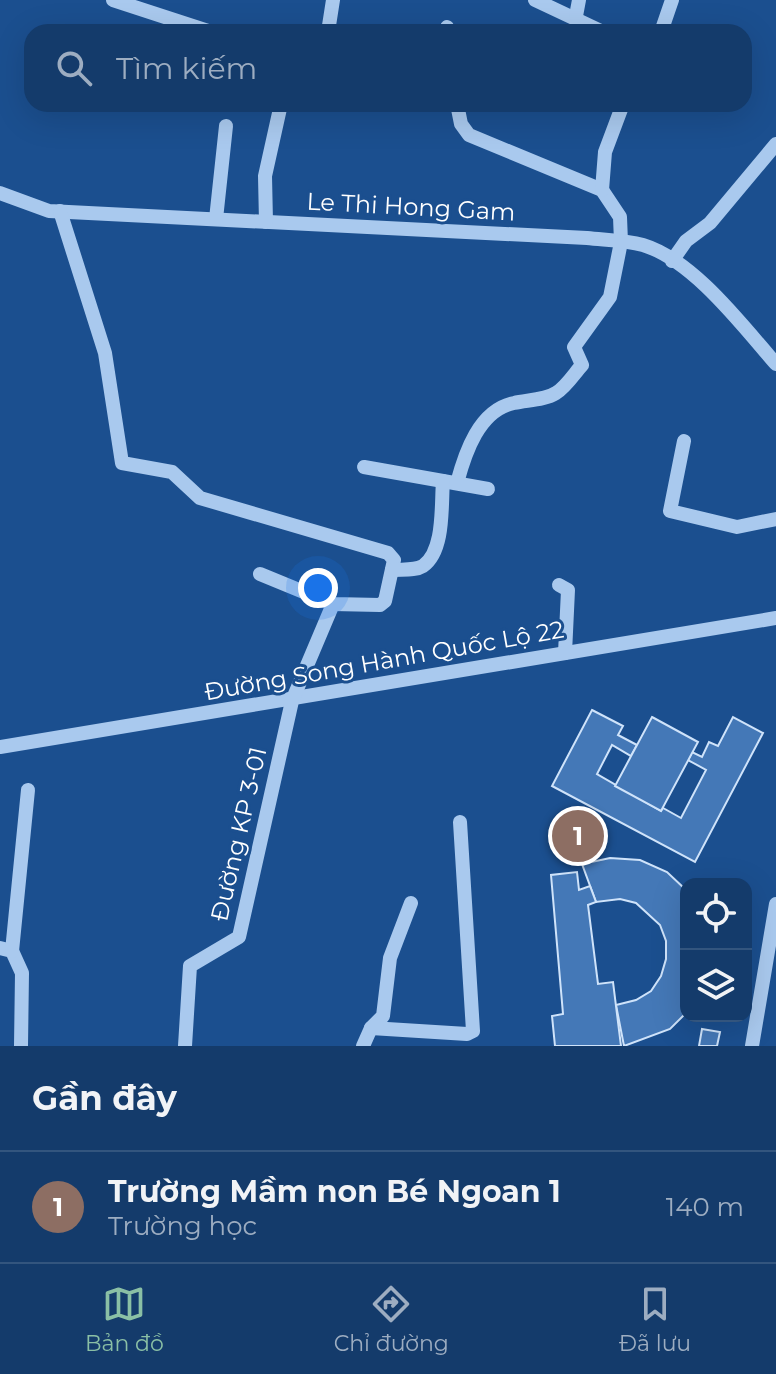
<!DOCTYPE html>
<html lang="vi">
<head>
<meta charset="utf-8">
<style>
	:root { --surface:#143b6b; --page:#1d4271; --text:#f1f3f6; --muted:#9dadc1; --line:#33557e; --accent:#8abfa5 }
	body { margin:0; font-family:Montserrat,sans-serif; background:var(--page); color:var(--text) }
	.controls { position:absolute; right:24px; bottom:24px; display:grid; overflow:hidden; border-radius:16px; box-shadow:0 8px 32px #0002 }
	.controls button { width:72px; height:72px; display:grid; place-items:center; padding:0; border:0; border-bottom:2px solid var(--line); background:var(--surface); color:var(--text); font:40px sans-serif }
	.you { position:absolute; left:318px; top:588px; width:28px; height:28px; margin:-20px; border:6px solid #fff; border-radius:50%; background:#1a73e8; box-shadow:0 0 0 12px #1a73e833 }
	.badge { display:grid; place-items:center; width:52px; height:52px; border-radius:50%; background:var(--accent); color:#fff; font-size:26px; font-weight:700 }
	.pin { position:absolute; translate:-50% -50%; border:4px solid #fff; box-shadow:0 2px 8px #0006 }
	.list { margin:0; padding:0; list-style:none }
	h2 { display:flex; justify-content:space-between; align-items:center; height:104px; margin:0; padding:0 32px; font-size:34px }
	h2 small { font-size:26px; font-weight:400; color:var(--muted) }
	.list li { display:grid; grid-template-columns:52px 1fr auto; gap:24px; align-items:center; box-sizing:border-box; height:112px; padding:0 32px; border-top:2px solid var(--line) }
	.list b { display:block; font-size:30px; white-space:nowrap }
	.list p { margin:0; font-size:26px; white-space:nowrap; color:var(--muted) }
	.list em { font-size:26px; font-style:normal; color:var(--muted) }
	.icon { flex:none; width:44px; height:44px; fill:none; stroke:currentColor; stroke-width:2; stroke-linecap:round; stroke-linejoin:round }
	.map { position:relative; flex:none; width:776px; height:1046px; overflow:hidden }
	.search { position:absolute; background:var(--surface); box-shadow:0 8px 32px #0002; left:24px; right:24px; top:24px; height:88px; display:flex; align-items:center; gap:20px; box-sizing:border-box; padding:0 28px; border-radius:24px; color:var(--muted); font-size:30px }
	.sheet { height:216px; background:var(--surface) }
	nav { display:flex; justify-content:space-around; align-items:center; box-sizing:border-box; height:112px; border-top:2px solid var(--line); background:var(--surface); font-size:22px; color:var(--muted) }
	nav a { display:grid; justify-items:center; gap:4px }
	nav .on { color:var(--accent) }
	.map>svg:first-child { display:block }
	.building { fill:#4478b7; stroke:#cfe3fa; stroke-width:2 }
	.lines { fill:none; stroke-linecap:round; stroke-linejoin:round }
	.minor { stroke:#a9c9ee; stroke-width:14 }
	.labels { text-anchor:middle; stroke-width:6; stroke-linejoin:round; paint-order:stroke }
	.street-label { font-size:24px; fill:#fff; stroke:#1b4f8f }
</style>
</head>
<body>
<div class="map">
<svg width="776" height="1046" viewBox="0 0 776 1046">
	<rect width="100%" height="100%" fill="#1b4f8f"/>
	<!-- building -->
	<g class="building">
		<polygon points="592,710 623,726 618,735 637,745 631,756 612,745 597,774 661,811 663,808 681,818 706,770 688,760 692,752 702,757 709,742 718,746 733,717 763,733 695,862 552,786"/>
		<polygon points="652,717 698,742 661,811 615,786"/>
		<polygon points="610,858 640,860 667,872 686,890 686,1013 670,1029 624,1046 616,1005 636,1000 651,991 661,976 666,959 666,941 660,925 636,903 620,899 596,902 582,864"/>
		<polygon points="577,872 579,890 590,886 596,902 588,905 598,984 613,982 621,1046 555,1046 552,1016 563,1014 551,875"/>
		<polygon points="702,1029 720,1032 717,1046 699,1046"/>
	</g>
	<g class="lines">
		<!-- minor -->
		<g class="minor">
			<polyline points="113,0 211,32"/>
			<polyline points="535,0 603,32"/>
			<polyline points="576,16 579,0"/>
			<polyline points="328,32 333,0"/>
			<polyline points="446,32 447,27"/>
			<polyline points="661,32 672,0"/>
			<path d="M457 104 461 124 469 135 602 190 620 217 621 242 610 297 574 347 582 365C574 374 566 387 556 393 545 400 527 400 514 403 479 410 465 453 457 483"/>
			<polyline points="602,190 605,152 623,104"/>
			<path d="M0 193 49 211 587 238C605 240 625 240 643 245 693 260 742 325 776 364"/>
			<polyline points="60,211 105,353 122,463 172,472 200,498 388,553 394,560 385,601 380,605 333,604 260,574"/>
			<polyline points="216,219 226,126"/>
			<polyline points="266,222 265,176 281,104"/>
			<polyline points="672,261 686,241 710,223 776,144"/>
			<polyline points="684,441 670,511 737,527 776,519"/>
			<polyline points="364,467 488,489"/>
			<path d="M392 570C402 569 415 571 423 566 445 551 441 504 443 481"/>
			<polyline points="559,585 568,590 565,653"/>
			<polyline points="0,747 776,618"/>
			<polyline points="0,948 12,951 22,973 21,1046"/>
			<polyline points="12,951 28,790"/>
			<polyline points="371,1028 467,1034 473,1031 460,822"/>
			<polyline points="185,1046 190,966 239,937 292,701 333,604"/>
			<polyline points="363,1046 371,1028 383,1016 390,958 411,903"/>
			<polyline points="752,1046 776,904"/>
		</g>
	</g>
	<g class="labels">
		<!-- street labels -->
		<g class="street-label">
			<text transform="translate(411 207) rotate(3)" y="8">Le Thi Hong Gam</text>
			<text transform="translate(384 661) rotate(-10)" y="8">Đường Song Hành Quốc Lộ 22</text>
			<text transform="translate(239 834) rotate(-77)" y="8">Đường KP 3-01</text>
		</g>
	</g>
</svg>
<div class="controls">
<button><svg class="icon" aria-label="locate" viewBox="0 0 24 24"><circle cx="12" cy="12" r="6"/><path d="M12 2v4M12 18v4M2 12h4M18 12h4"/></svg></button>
<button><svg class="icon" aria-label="layers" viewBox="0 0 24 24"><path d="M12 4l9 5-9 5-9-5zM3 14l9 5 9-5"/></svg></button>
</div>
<div class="you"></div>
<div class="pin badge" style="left:578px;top:836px;background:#8d6e63">1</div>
<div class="search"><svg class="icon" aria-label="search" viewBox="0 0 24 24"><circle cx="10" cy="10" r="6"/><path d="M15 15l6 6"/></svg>Tìm kiếm</div>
</div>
<section class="sheet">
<h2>Gần đây<small></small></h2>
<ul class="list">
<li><span class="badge" style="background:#8d6e63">1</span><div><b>Trường Mầm non Bé Ngoan 1</b><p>Trường học</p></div><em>140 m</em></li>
</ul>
</section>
<nav>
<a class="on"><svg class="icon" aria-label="map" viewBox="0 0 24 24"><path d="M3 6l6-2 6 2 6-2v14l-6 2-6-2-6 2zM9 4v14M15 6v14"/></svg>Bản đồ</a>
<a><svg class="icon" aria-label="directions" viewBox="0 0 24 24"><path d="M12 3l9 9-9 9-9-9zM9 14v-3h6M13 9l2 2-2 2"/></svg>Chỉ đường</a>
<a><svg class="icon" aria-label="saved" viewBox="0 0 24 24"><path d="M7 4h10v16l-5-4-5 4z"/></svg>Đã lưu</a>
</nav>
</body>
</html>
